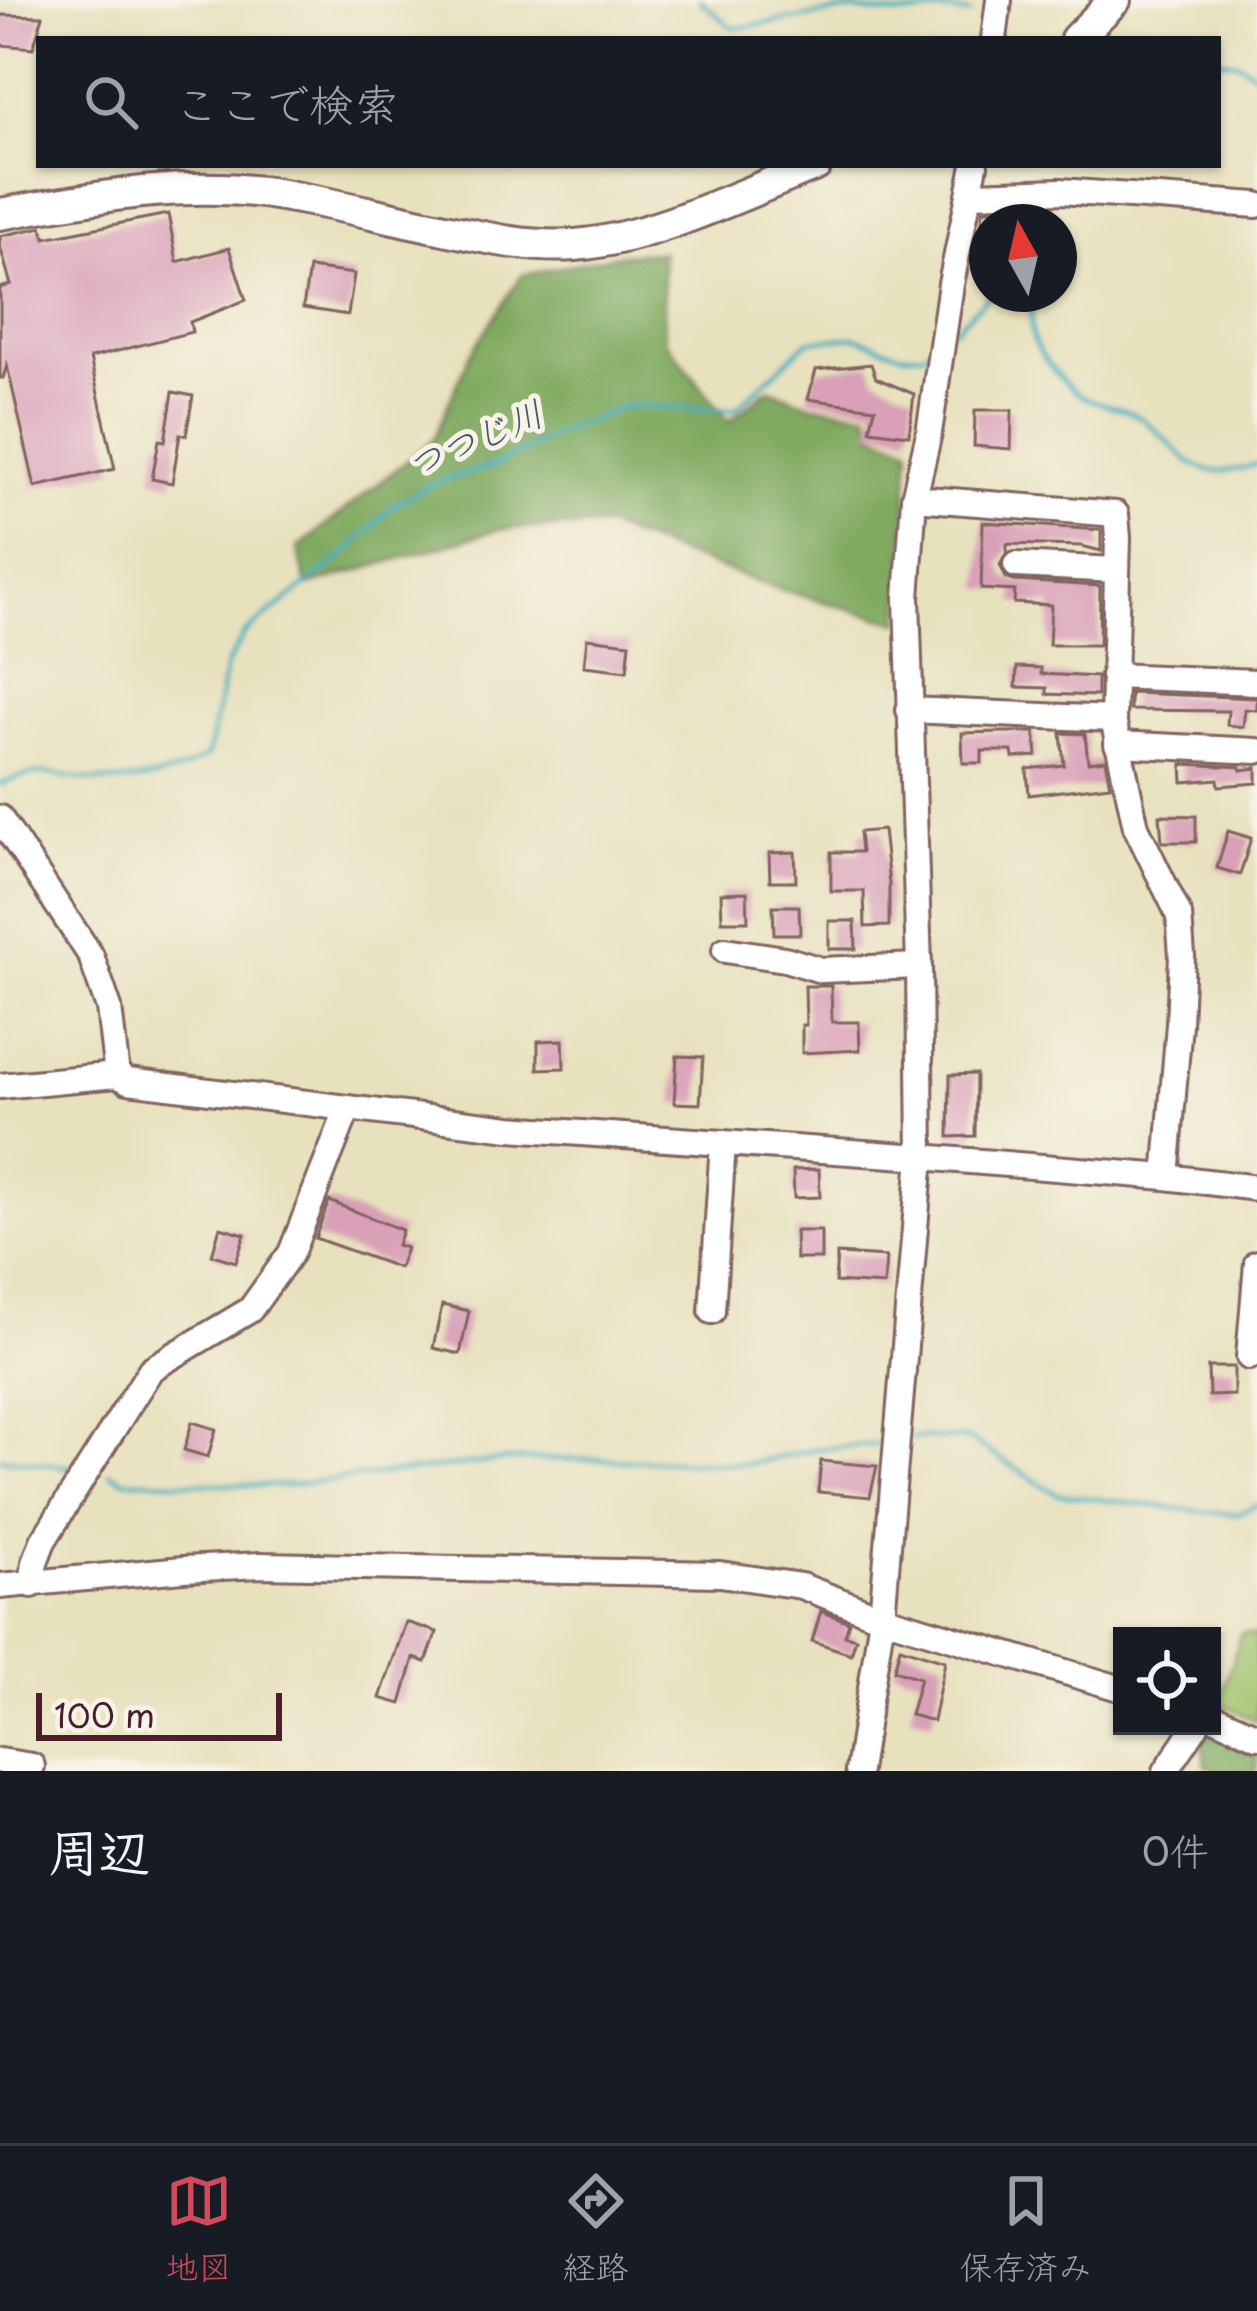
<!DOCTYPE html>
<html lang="ja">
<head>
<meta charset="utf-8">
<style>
	:root { --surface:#171b24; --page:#20242c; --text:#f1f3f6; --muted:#9ea1a6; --line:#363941; --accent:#d1495b }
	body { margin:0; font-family:"Playpen Sans","Klee One",sans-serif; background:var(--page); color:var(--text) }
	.controls { position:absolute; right:36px; bottom:36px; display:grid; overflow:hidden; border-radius:0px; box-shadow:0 3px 9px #0004 }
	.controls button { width:108px; height:108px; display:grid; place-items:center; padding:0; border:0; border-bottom:3px solid var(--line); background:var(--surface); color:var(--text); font:60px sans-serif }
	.compass { position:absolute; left:969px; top:204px; width:108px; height:108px; border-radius:50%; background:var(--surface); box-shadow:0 3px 9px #0004; rotate:352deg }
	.scale { position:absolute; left:36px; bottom:30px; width:246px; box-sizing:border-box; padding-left:12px; border:6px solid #4a1f2b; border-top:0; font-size:33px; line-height:42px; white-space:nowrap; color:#4a1f2b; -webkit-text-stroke:9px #f7f3e8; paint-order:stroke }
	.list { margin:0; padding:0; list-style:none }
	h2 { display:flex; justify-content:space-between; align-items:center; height:156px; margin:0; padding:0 48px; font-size:51px }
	h2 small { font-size:39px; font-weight:400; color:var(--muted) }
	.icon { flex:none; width:66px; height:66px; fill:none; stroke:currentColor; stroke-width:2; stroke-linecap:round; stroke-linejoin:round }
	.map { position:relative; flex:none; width:1257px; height:1771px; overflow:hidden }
	.search { position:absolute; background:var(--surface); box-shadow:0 3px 9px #0004; left:36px; right:36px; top:36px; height:132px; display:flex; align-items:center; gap:30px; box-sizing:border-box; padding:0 42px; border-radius:0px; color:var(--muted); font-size:45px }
	.sheet { height:372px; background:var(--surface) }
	nav { display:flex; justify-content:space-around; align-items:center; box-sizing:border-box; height:168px; border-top:3px solid var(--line); background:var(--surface); font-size:33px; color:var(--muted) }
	nav a { display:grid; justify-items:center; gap:6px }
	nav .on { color:var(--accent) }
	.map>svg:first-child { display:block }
	.green { fill:#a0c46e; stroke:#75724c; stroke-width:3 }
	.forest { fill:#80aa61; stroke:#656446; stroke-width:3 }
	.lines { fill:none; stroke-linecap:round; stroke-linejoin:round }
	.stream { stroke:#40aebd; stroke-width:4.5 }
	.building { fill:#d9a0b8 }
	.minor-casing { stroke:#81635e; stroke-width:30 }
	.major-casing { stroke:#81635e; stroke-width:36 }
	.minor { stroke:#fff; stroke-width:24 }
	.major { stroke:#fff; stroke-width:30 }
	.labels { text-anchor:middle; stroke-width:10; stroke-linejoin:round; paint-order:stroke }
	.water-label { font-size:36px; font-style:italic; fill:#465865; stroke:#f7f3e8 }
</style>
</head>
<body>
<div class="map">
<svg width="1257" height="1771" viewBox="0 0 1257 1771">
	<rect width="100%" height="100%" fill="#f7f3e8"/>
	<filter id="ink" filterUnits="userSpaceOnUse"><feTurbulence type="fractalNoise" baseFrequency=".00833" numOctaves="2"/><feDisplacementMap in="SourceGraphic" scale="24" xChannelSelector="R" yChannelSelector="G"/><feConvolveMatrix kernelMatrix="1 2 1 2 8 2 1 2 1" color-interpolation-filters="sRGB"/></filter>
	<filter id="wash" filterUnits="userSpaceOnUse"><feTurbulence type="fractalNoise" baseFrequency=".004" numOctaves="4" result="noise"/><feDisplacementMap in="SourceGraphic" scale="48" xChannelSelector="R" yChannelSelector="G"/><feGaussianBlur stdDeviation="2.7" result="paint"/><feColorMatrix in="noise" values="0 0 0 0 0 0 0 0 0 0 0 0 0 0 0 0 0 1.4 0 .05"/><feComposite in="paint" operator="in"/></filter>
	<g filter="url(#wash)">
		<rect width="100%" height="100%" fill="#e8e1be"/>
		<!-- green -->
		<polygon class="green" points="1241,1633 1257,1635 1257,1721 1219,1703"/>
		<!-- forest -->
		<g class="forest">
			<polygon points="662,252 665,340 729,422 769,389 812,405 868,413 874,434 910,447 900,623 769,586 604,526 499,529 307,586 298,548 433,440 470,355 522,275 624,254"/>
			<polygon points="1199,1728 1257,1739 1257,1771 1221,1771 1206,1766"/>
		</g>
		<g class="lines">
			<!-- stream -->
			<g class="stream">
				<polyline points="700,0 730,26 738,28 851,10 898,15 949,11 970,14"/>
				<polyline points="1218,59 1237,62 1257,74"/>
				<path d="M1029 294 1032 295C1032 307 1030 321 1032 333 1034 351 1067 389 1084 397 1104 407 1126 406 1145 421 1189 455 1190 486 1257 464"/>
				<polyline points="954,329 991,294"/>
				<path d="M0 785C43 763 57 779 100 781 137 783 178 777 208 755L226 666 245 633 342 557 395 504 429 485 495 465 554 435 625 406 735 410 808 341 856 337 902 354 924 353 931 348"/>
				<polyline points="912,1438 969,1439 1057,1494 1205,1512 1237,1514 1257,1505"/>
				<polyline points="0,1458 71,1467"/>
				<polyline points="110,1473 124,1480 281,1486 506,1460 602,1459 750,1464 814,1449 882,1444"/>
			</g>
		</g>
		<g id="blocks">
			<!-- building -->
			<g class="building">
				<polygon points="0,15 43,16 33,48 0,45"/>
				<polygon points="1042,209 1041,222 982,222 983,210"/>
				<polygon points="168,214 177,262 229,248 246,300 190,322 192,332 90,358 115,469 35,487 7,365 3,378 0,378 0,288 11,285 0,246 0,236 42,227 45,238"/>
				<polygon points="309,268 354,274 348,315 303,308"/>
				<polygon points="871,364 876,378 914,394 909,435 870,430 875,408 808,399 816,370"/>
				<polygon points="173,392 193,396 186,435 180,434 172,483 152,479 159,440 165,441"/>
				<polygon points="975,410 1012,410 1011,449 974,446"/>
				<polygon points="983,522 1101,530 1101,551 1082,546 1007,544 1007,552 1000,565 1006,578 1014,581 1100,586 1099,645 1049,645 1051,605 1014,603 1015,591 981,589"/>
				<polygon points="587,638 630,643 627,671 584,666"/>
				<polygon points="1017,667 1041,668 1041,674 1097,677 1097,696 1047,694 1047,688 1016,687"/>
				<polygon points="1130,693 1257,698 1257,710 1245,709 1243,727 1227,725 1228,711 1130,710"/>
				<polygon points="1002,732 1035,732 1037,756 1013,758 1012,751 982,751 982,763 963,763 962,733"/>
				<polygon points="1061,733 1085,734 1088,762 1105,760 1110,785 1029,795 1027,769 1064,765"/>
				<polygon points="1182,764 1241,767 1241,770 1257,768 1257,783 1219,786 1218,779 1183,782"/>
				<polygon points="1160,815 1196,816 1196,842 1162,842"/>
				<polygon points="883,830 889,884 889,926 865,927 864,891 831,891 831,852 861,852 859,832"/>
				<polygon points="1228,831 1251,838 1240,875 1217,868"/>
				<polygon points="795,852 796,881 770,881 769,853"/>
				<polygon points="747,892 748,921 722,921 721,893"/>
				<polygon points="773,906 799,906 800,934 774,934"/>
				<polygon points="829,921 855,921 856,949 829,949"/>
				<polygon points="805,986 831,986 832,1022 859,1022 860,1050 802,1053 802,1025 806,1025"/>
				<polygon points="563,1040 564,1068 538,1069 538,1041"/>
				<polygon points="677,1056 703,1057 700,1104 674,1103"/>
				<polygon points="976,1074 975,1136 949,1137 950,1075"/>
				<polygon points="819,1169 820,1197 794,1198 793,1170"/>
				<polygon points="329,1201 402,1230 397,1245 406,1248 399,1268 315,1238"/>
				<polygon points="220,1227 245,1234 236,1262 212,1255"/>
				<polygon points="795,1231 821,1231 821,1259 796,1259"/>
				<polygon points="837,1254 886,1257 884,1285 835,1282"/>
				<polygon points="442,1305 469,1311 460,1354 433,1348"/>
				<polygon points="1208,1367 1234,1367 1234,1395 1209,1396"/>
				<polygon points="192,1422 216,1429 208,1457 184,1450"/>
				<polygon points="821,1461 877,1466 870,1497 818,1492"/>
				<polygon points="821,1611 849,1622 845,1635 856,1638 851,1654 812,1641"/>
				<polygon points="406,1622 437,1632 426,1662 414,1658 401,1704 380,1698"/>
				<polygon points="900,1647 945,1661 933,1721 910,1715 920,1678 894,1670"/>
			</g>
		</g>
	</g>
	<g filter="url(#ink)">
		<use href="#blocks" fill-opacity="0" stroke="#81635e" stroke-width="3"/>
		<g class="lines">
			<defs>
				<g id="minor">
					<polyline points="994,39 999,0"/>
					<polyline points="971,194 1060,191 1257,205"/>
					<polyline points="914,498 1116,514 1118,538 1113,719 1136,827 1179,915 1182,956 1179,1024 1166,1177"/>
					<polyline points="1016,565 1116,570"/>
					<polyline points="1113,676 1257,682"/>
					<polyline points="909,710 1113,719"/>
					<polyline points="1117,744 1257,751"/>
					<polyline points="0,818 91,956 109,1008 117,1075 128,1081 510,1128 921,1157 1166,1177 1257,1188"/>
					<polyline points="725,950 785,959 821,970 919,966"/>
					<polyline points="0,1086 117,1075"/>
					<polyline points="712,1311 723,1143"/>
					<polyline points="1249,1357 1257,1263"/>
					<polyline points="32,1585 35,1562 43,1541 151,1369 250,1310 291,1253 348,1108"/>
					<polyline points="0,1586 183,1569 261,1565 720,1574 801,1586 882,1617 1122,1689"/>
					<polyline points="1212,1716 1257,1736"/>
					<polyline points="0,1761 32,1766"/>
					<polyline points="858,1771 882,1617 921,1157 919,966 907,598 914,498 929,433 951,284 975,165"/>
					<polyline points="1166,1771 1196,1726"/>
				</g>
				<g id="major">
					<polyline points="1076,39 1115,0"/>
					<path d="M0 214C87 199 174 181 262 192 322 200 381 216 440 228 485 238 529 248 575 245 652 239 744 193 816 165"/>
				</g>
			</defs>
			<!-- minor casing -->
			<use href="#minor" class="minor-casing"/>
			<!-- major casing -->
			<use href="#major" class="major-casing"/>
			<!-- minor -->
			<use href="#minor" class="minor"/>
			<!-- major -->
			<use href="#major" class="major"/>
		</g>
	</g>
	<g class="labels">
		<!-- water labels -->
		<g class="water-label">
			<text transform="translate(475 439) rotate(-23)" y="13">つつじ川</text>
		</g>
	</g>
</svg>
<div class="controls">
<button><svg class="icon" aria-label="locate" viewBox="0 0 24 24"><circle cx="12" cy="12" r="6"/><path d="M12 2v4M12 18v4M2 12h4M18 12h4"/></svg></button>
</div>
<svg class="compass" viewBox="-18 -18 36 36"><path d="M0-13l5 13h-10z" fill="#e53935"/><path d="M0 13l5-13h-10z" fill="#9ea1a6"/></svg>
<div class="scale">100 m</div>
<div class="search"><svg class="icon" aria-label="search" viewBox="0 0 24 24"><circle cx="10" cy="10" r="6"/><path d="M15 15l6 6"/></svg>ここで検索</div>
</div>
<section class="sheet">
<h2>周辺<small>0件</small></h2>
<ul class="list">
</ul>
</section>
<nav>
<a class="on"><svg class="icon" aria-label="map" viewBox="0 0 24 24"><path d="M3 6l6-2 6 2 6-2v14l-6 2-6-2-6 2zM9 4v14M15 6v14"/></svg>地図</a>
<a><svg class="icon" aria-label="directions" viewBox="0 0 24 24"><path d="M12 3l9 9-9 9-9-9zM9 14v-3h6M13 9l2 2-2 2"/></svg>経路</a>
<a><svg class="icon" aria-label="saved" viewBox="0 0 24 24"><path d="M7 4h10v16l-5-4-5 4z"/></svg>保存済み</a>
</nav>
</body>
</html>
